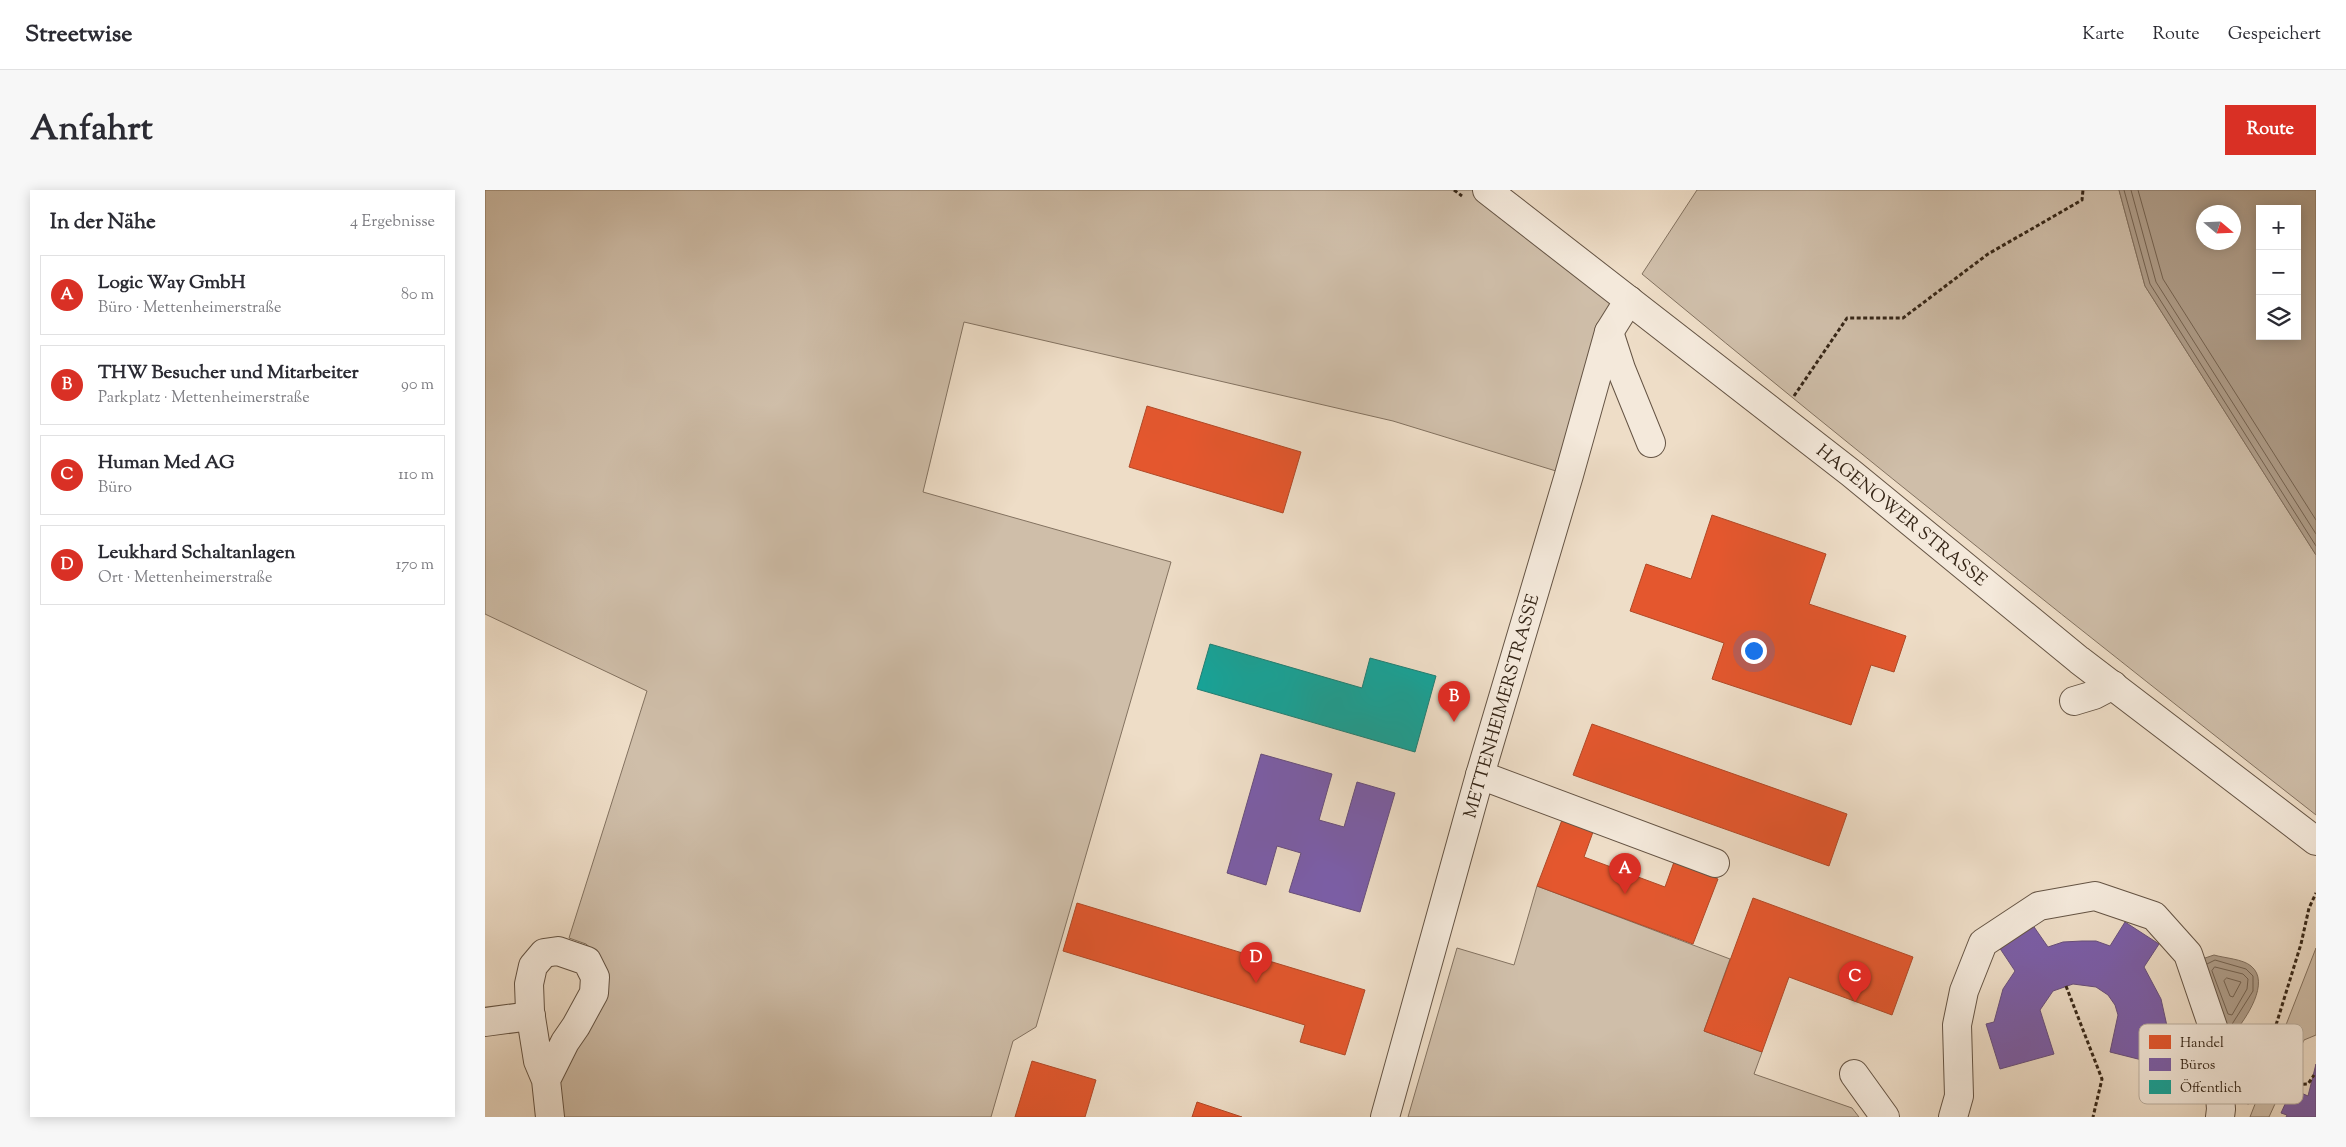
<!DOCTYPE html>
<html lang="de">
<head>
<meta charset="utf-8">
<style>
	:root { --surface:#fff; --page:#f7f7f7; --text:#2b2b33; --muted:#7c7c81; --line:#e1e1e2; --accent:#d93025 }
	body { margin:0; font-family:"Sorts Mill Goudy",serif; background:var(--page); color:var(--text) }
	.controls { position:absolute; right:15px; top:15px; display:grid; overflow:hidden; border-radius:0px; box-shadow:0 2px 12px #0003 }
	.controls button { width:45px; height:45px; display:grid; place-items:center; padding:0; border:0; border-bottom:1px solid var(--line); background:var(--surface); color:var(--text); font:25px sans-serif }
	.compass { position:absolute; left:1711px; top:15px; width:45px; height:45px; border-radius:50%; background:var(--surface); box-shadow:0 2px 12px #0003; rotate:109deg }
	.you { position:absolute; left:1268px; top:460px; width:18px; height:18px; margin:-12px; border:4px solid #fff; border-radius:50%; background:#1a73e8; box-shadow:0 0 0 8px #1a73e833 }
	.badge { display:grid; place-items:center; width:32px; height:32px; border-radius:50%; background:var(--accent); color:#fff; font-size:16px; font-weight:700 }
	.pin { position:absolute; translate:-50% -41px; filter:drop-shadow(0 1px 2px #0008) }
	.pin::after { content:''; position:absolute; top:26px; width:18px; height:15px; background:inherit; clip-path:polygon(0 0,100% 0,50% 100%) }
	.list { margin:0; padding:0; list-style:none }
	h2 { display:flex; justify-content:space-between; align-items:center; height:65px; margin:0; padding:0 20px; font-size:21px }
	h2 small { font-size:16px; font-weight:400; color:var(--muted) }
	.list li { display:grid; grid-template-columns:32px 1fr auto; gap:15px; align-items:center; box-sizing:border-box; height:80px; margin:0 10px 10px; padding:0 10px; border:1px solid var(--line); border-radius:0px }
	.list b { display:block; font-size:19px; white-space:nowrap }
	.list p { margin:0; font-size:16px; white-space:nowrap; color:var(--muted) }
	.list em { font-size:16px; font-style:normal; color:var(--muted) }
	.icon { flex:none; width:28px; height:28px; fill:none; stroke:currentColor; stroke-width:2; stroke-linecap:round; stroke-linejoin:round }
	.map { position:relative; flex:none; width:1831px; height:927px; overflow:hidden; border-radius:0px }
	header { display:flex; align-items:center; gap:30px; box-sizing:border-box; height:70px; padding:0 25px; background:var(--surface); border-bottom:1px solid var(--line) }
	header strong { font-size:24px }
	nav { display:flex; gap:28px; margin-inline-start:auto; font-size:18px }
	.intro { display:flex; align-items:center; justify-content:space-between; box-sizing:border-box; height:120px; padding:0 30px }
	h1 { margin:0; font-size:35px }
	.button { padding:12px 22px; border-radius:0px; background:var(--accent); color:#fff; font-size:18px; font-weight:700 }
	main { display:flex; gap:30px; padding:0 30px }
	aside { flex:1; background:var(--surface); border-radius:0px; box-shadow:0 2px 12px #0003 }
	.map>svg:first-child { display:block }
	.green { fill:#cfbea9; stroke:#837260 }
	.water { fill:#b09f8c; stroke:#806f5e; fill-rule:evenodd }
	.shops { fill:#e4572e; stroke:#b04927 }
	.offices { fill:#7b5ea7; stroke:#674e7c }
	.public { fill:#17a398; stroke:#217e72 }
	.lines { fill:none; stroke-linecap:round; stroke-linejoin:round }
	.shore { stroke:#746352; stroke-width:1 }
	.minor-casing { stroke:#655444; stroke-width:30 }
	.path { stroke:#372718; stroke-width:3; stroke-dasharray:4 2.5; stroke-linecap:butt }
	.minor { stroke:#f4e9db; stroke-width:28 }
	.labels { text-anchor:middle; stroke-width:5; stroke-linejoin:round; paint-order:stroke }
	.street-label { font-size:18px; fill:#372718; stroke:#f4e9db }
	.key { fill:#f4e9db; stroke:#bbafa0; stroke-width:1 }
	.key-label { font-size:14px; fill:#372718 }
</style>
</head>
<body>
<header>
<strong>Streetwise</strong>
<nav><a>Karte</a><a>Route</a><a>Gespeichert</a></nav>
</header>
<div class="intro"><h1>Anfahrt</h1><a class="button">Route</a></div>
<main>
<aside>
<h2>In der Nähe<small>4 Ergebnisse</small></h2>
<ul class="list">
<li><span class="badge">A</span><div><b>Logic Way GmbH</b><p>Büro · Mettenheimerstraße</p></div><em>80 m</em></li>
<li><span class="badge">B</span><div><b>THW Besucher und Mitarbeiter</b><p>Parkplatz · Mettenheimerstraße</p></div><em>90 m</em></li>
<li><span class="badge">C</span><div><b>Human Med AG</b><p>Büro</p></div><em>110 m</em></li>
<li><span class="badge">D</span><div><b>Leukhard Schaltanlagen</b><p>Ort · Mettenheimerstraße</p></div><em>170 m</em></li>
</ul>
</aside>
<div class="map">
<svg width="1831" height="927" viewBox="0 0 1831 927">
	<rect width="100%" height="100%" fill="#eeddc7"/>
	<filter id="stains"><feTurbulence type="fractalNoise" baseFrequency=".004" numOctaves="4"/><feColorMatrix values="0 0 0 0 .2 0 0 0 0 .09 0 0 0 0 .02 0 0 0 .5 -.17"/></filter>
	<radialGradient id="worn" r=".72"><stop offset=".6" stop-color="#630" stop-opacity="0"/><stop offset="1" stop-color="#630" stop-opacity=".3"/></radialGradient>
	<!-- green -->
	<g class="green">
		<polygon points="0,0 1002,0 1144,110 1084,285 908,231 479,132 438,302 686,372 551,837 528,851 506,927 77,927 73,901 76,885 111,763 101,754 84,748 162,501 0,424"/>
		<path d="M1212 0H1634L1660 96 1831 365V625C1604 447 1379 268 1157 84Z"/>
		<polygon points="1052,696 1245,769 1219,841 1277,862 1269,884 1367,918 1374,927 923,927 972,758 1029,775"/>
		<polygon points="1831,758 1831,845 1819,850 1784,927 1765,927"/>
	</g>
	<!-- water -->
	<g class="water">
		<path d="M1634 0H1831V365L1660 96ZM1775 19H1812V146H1775ZM1718 22H1748V52H1718Z"/>
		<path d="M1729 765C1739 768 1758 769 1766 776 1786 792 1761 829 1748 844L1743 845 1716 775 1720 768Z"/>
	</g>
	<!-- shops -->
	<g class="shops">
		<polygon points="662,216 816,262 798,323 644,277"/>
		<polygon points="1227,325 1341,364 1324,414 1421,446 1409,482 1386,475 1366,535 1227,489 1239,453 1145,421 1161,374 1206,389"/>
		<polygon points="1107,534 1362,624 1344,676 1088,585"/>
		<polygon points="1077,630 1108,642 1099,667 1180,697 1189,672 1233,689 1208,754 1052,696"/>
		<polygon points="1268,708 1428,767 1407,825 1304,787 1277,862 1219,841"/>
		<polygon points="592,713 880,800 860,865 815,852 820,835 578,761"/>
		<polygon points="547,871 611,890 600,927 530,927"/>
		<polygon points="712,912 757,927 707,927"/>
	</g>
	<!-- offices -->
	<g class="offices">
		<polygon points="776,564 847,584 834,630 859,637 872,592 910,603 875,722 804,702 816,663 792,656 781,695 742,683"/>
		<polygon points="1640,732 1674,754 1659,777 1676,809 1682,836 1690,838 1681,876 1625,862 1633,825 1630,815 1623,805 1611,797 1588,794 1568,801 1555,820 1569,864 1515,879 1501,834 1509,832 1518,799 1530,781 1514,757 1547,734 1563,757 1578,752 1597,751 1611,751 1625,756"/>
		<polygon points="1831,874 1831,927 1801,927 1802,925 1796,923 1807,899 1823,906"/>
	</g>
	<!-- public -->
	<polygon class="public" points="725,454 877,498 885,468 951,486 930,562 712,499"/>
	<g class="lines">
		<!-- shore -->
		<g class="shore">
			<polyline points="1639,0 1665,94 1831,356"/>
			<polyline points="1646,0 1671,92 1831,344"/>
			<polyline points="1653,0 1678,89 1831,330"/>
			<polyline points="1722,774 1730,770 1761,779 1768,786 1768,801 1744,839"/>
			<polygon points="1730,777 1758,784 1763,789 1762,799 1747,825 1743,824 1727,781"/>
			<polygon points="1742,788 1756,792 1748,807 1745,806 1739,791"/>
		</g>
		<defs>
			<g id="minor">
				<polyline points="1002,0 1366,283 1594,470 1831,651"/>
				<polyline points="1124,142 1136,179 1166,253"/>
				<polyline points="1589,511 1609,505 1628,495"/>
				<polyline points="995,585 1230,673"/>
				<polyline points="0,832 46,826"/>
				<polyline points="1369,884 1400,927"/>
				<polyline points="61,890 80,852 91,836 109,803 110,787 102,771 73,761 59,763 48,776 44,794 45,821 53,871 61,890 65,927"/>
				<polyline points="900,927 995,585 1084,285 1124,142 1144,110"/>
				<polyline points="1468,927 1474,906 1472,835 1479,801 1498,753 1554,716 1610,706 1669,726 1703,764 1730,843 1736,919 1735,927"/>
			</g>
		</defs>
		<!-- minor casing -->
		<use href="#minor" class="minor-casing"/>
		<!-- path -->
		<g class="path">
			<polyline points="969,0 977,6"/>
			<polyline points="1309,206 1362,128 1418,128 1503,64 1597,10 1598,0"/>
			<polyline points="1581,796 1617,889 1608,927"/>
			<polyline points="1763,911 1796,895 1823,894 1829,885"/>
			<polyline points="1762,914 1787,848 1816,754 1824,718 1831,703"/>
		</g>
		<!-- minor -->
		<use href="#minor" class="minor"/>
	</g>
	<g class="labels">
		<!-- street labels -->
		<g class="street-label">
			<text transform="translate(1417 325) rotate(39)" y="6">HAGENOWER STRASSE</text>
			<text transform="translate(1016 516) rotate(-74)" y="6">METTENHEIMERSTRASSE</text>
		</g>
	</g>
	<!-- legend -->
	<rect x="1654" y="834" width="164" height="80" rx="8" class="key"/>
	<rect x="1664" y="845" width="22" height="14" fill="#e4572e"/>
	<rect x="1664" y="868" width="22" height="13" fill="#7b5ea7"/>
	<rect x="1664" y="890" width="22" height="14" fill="#17a398"/>
	<g class="key-label">
		<text x="1695" y="857">Handel</text>
		<text x="1695" y="879">Büros</text>
		<text x="1695" y="902">Öffentlich</text>
	</g>
	<rect width="100%" height="100%" filter="url(#stains)"/>
	<rect width="100%" height="100%" fill="url(#worn)"/>
</svg>
<div class="controls">
<button>+</button>
<button>−</button>
<button><svg class="icon" aria-label="layers" viewBox="0 0 24 24"><path d="M12 4l9 5-9 5-9-5zM3 14l9 5 9-5"/></svg></button>
</div>
<svg class="compass" viewBox="-18 -18 36 36"><path d="M0-13l5 13h-10z" fill="#e53935"/><path d="M0 13l5-13h-10z" fill="#7c7c81"/></svg>
<div class="you"></div>
<div class="pin badge" style="left:1140px;top:704px">A</div>
<div class="pin badge" style="left:969px;top:532px">B</div>
<div class="pin badge" style="left:1370px;top:812px">C</div>
<div class="pin badge" style="left:771px;top:793px">D</div>
</div>
</main>
</body>
</html>
